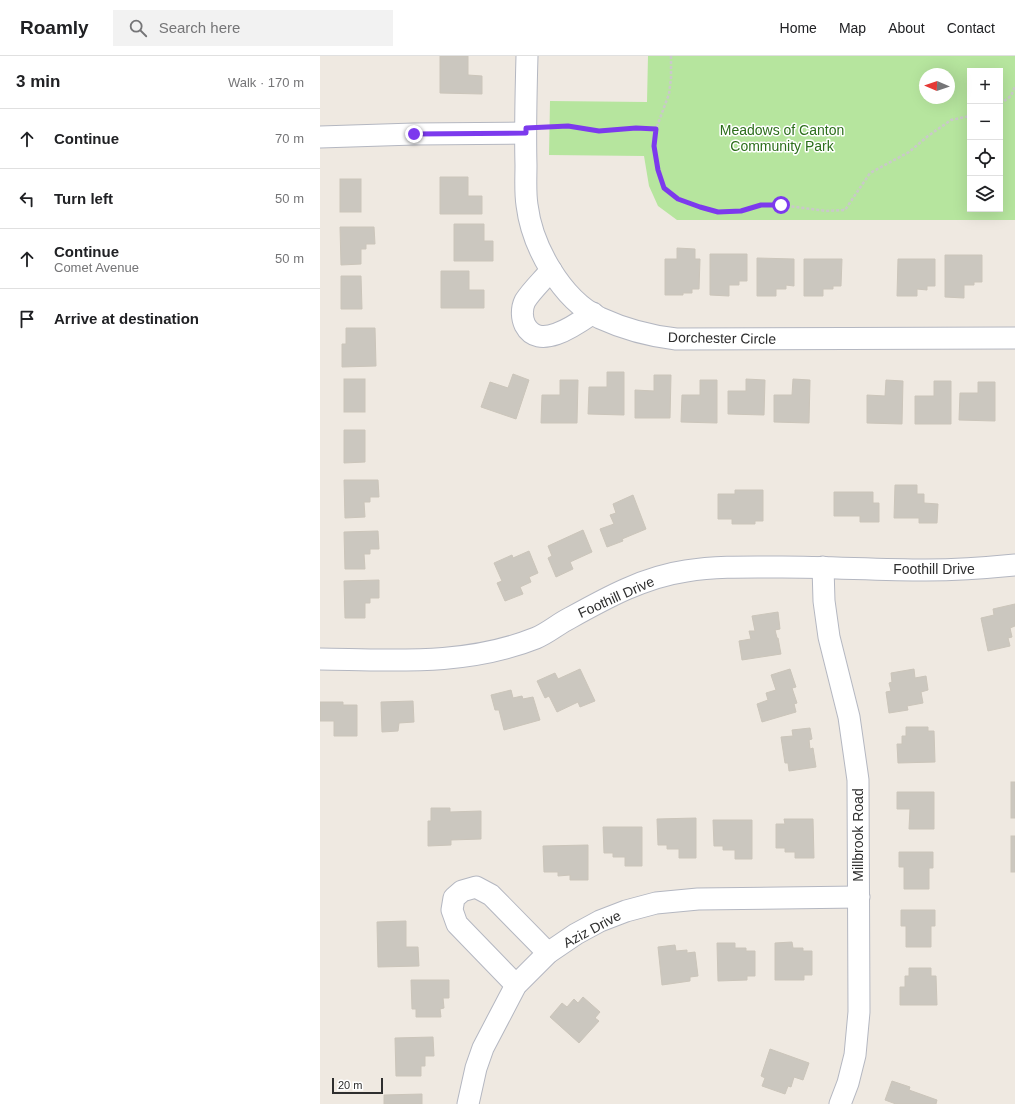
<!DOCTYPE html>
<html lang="en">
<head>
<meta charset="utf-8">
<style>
	:root { --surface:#fff; --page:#f2f2f2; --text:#202124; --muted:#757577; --line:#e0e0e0 }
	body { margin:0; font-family:Arial,sans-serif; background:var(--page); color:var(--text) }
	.controls { position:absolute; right:12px; top:12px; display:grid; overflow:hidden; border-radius:0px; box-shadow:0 4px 16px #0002 }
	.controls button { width:36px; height:36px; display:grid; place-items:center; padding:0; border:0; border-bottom:1px solid var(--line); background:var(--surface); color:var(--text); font:20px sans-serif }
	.compass { position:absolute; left:599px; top:12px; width:36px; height:36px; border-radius:50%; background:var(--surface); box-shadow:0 4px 16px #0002; rotate:272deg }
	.scale { position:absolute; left:12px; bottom:10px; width:51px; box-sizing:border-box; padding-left:4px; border:2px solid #2e2e2e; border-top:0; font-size:11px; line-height:14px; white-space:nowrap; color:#2e2e2e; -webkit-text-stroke:3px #fff; paint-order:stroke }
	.stop { position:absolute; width:12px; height:12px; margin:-9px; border:3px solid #7c3aed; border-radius:50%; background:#fff }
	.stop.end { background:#7c3aed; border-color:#fff; box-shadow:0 1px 4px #0008 }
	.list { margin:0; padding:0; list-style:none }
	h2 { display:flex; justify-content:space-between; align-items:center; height:52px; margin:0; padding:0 16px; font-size:17px }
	h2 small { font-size:13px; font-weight:400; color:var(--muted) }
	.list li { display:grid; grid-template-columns:26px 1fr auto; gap:12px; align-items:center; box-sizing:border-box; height:60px; padding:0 16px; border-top:1px solid var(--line) }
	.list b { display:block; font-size:15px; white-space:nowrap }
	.list p { margin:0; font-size:13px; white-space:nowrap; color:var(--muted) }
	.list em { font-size:13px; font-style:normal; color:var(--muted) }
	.icon { flex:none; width:22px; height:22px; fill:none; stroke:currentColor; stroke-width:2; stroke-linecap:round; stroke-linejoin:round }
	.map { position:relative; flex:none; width:695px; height:1048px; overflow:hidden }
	header { display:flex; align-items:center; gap:24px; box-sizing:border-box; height:56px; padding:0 20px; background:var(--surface); border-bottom:1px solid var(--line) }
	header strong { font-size:19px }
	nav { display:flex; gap:22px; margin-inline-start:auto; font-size:14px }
	.search { width:280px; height:36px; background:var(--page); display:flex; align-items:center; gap:10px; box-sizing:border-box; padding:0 14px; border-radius:0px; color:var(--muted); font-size:15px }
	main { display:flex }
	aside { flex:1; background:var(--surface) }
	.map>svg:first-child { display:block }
	.green { fill:#b6e59e; fill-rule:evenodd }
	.building { fill:#cbc7bf; stroke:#cbc5ba }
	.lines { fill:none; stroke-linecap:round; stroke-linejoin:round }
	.minor-casing { stroke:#b4b7c1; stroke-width:23 }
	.path { stroke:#c9c9c9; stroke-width:2.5; stroke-dasharray:3 2; stroke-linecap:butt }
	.minor { stroke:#fff; stroke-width:21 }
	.route { stroke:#7c3aed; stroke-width:5 }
	.labels { text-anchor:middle; stroke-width:3; stroke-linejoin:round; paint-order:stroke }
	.park-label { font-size:14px; fill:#2c6e1b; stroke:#fff }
	.street-label { font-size:14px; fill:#2e2e2e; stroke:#fff }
</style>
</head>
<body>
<header>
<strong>Roamly</strong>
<div class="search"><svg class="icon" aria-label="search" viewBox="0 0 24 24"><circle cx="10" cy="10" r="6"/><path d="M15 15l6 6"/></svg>Search here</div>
<nav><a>Home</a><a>Map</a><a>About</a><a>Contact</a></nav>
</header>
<main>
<aside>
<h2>3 min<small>Walk · 170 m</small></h2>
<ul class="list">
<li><svg class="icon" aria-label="ahead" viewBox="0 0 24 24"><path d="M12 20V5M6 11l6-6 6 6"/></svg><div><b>Continue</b></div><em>70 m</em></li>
<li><svg class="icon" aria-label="left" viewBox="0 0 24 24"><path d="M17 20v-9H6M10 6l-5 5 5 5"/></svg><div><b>Turn left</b></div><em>50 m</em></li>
<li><svg class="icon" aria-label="ahead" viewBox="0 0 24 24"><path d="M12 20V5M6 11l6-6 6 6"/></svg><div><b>Continue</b><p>Comet Avenue</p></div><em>50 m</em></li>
<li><svg class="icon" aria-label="arrive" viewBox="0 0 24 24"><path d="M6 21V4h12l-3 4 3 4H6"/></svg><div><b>Arrive at destination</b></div></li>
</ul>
</aside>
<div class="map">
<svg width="695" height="1048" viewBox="0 0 695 1048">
	<rect width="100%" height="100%" fill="#efe9e1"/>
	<!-- green -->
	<path class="green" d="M328 0H695V164H357L338 150 329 130 324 100 229 99 230 45 327 46ZM650 15H680V153H650ZM605 18H629V42H605Z"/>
	<!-- building -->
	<g class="building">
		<polygon points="120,0 148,0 148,19 162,20 162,38 120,37"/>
		<polygon points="120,121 148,121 148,140 162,140 162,158 120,158"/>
		<rect x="20" y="123" width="21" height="33"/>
		<polygon points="134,168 164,168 164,185 173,185 173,205 134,205"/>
		<polygon points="20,171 54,171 55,188 46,188 46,193 41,193 41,208 21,209"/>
		<polygon points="357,192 375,193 375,203 380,203 379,233 372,233 372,237 363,237 363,239 345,239 345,203 357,203"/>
		<polygon points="390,198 427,198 427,225 419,225 419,229 409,229 409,240 390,239"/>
		<polygon points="625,199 662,199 662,226 654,226 654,229 644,229 644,242 625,241"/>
		<polygon points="437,202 474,203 474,230 466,229 466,233 456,233 456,240 437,240"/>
		<polygon points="484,203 522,203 521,230 513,230 513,233 503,233 503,240 484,240"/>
		<polygon points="578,203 615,203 615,230 607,230 607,234 597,233 597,240 577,240"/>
		<polygon points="121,215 149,215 149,234 164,234 164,252 121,252"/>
		<polygon points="21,220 41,220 42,253 21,253"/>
		<polygon points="26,272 55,272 56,310 22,311 22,288 26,288"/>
		<polygon points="287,316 304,316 304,359 268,358 269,331 287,331"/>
		<polygon points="193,318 209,324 196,363 161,351 170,326 188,332"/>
		<polygon points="334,319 351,319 350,362 315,362 315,334 334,335"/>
		<rect x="24" y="323" width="21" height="33"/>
		<polygon points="426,323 445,324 444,359 408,358 408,335 426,335"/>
		<polygon points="473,323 490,324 489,367 454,366 454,339 472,339"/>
		<polygon points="240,324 258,324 257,367 221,367 222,339 240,339"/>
		<polygon points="380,324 397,324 397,367 361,366 362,339 380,339"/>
		<polygon points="566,324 583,325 582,368 547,367 547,339 565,340"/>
		<polygon points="614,325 631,325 631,368 595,368 595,340 614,340"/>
		<polygon points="658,326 675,326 675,365 639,364 640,337 658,337"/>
		<polygon points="24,374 45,374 45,406 24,407"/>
		<polygon points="24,424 58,424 59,441 50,441 50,446 44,446 45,461 25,462"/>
		<polygon points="575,429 597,429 597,438 604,438 604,447 618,448 617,467 599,467 599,462 574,462"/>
		<polygon points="415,434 443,434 443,465 435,465 435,468 412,468 412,463 398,463 398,438 415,438"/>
		<polygon points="514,436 553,436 553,447 559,447 559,466 540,466 540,460 514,460"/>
		<polygon points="313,439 326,473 302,483 303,485 287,491 280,473 294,468 290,459 296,457 293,448"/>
		<polygon points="263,474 272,496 250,506 253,513 236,521 228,502 232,500 228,490"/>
		<polygon points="58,475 59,493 50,493 50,498 44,498 45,513 25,513 24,476"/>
		<polygon points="209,495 218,517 209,521 211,526 200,531 203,538 185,545 177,527 182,525 174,507 192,499 193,502"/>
		<polygon points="59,524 59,542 50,542 50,547 45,547 45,562 25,562 24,525"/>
		<polygon points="695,548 695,570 690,572 692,581 688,582 690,590 668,595 661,562 674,559 673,553"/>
		<polygon points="458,556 460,573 455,574 457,582 458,582 461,598 422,604 419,585 431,583 429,575 435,575 432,560"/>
		<polygon points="260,613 275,645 260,651 258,646 237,656 229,640 225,642 217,625 235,617 238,623"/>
		<polygon points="470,613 476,631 472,632 477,647 474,648 476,656 442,666 437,648 448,644 446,637 456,634 451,619"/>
		<polygon points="594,613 595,622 606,620 608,634 601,636 603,647 587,650 588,654 569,657 566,636 571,635 569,627 572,626 571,617"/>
		<polygon points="191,634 193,642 202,640 203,643 213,641 220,664 184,674 179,654 175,654 171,639"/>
		<polygon points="93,645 94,666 79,667 78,675 62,676 61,646"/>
		<polygon points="0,646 23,646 23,649 37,649 37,680 14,680 14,665 0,665"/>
		<polygon points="586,671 608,671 608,675 614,675 615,706 578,707 577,688 582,688 582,680 586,680"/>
		<polygon points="490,672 492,683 489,684 490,693 493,692 496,711 469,715 468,707 465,707 461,681 473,680 472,674"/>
		<rect x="691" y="726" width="4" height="36"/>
		<polygon points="577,736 614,736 614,773 589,773 590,753 577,753"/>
		<polygon points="111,752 130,752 130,756 161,755 161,783 131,784 131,789 108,790 108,765 111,765"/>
		<polygon points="376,762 376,802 359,802 359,793 347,793 347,789 338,789 337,763"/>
		<polygon points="464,763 493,763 494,802 475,802 475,796 465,796 465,792 456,792 456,768 465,768"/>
		<polygon points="393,764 432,764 432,803 415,803 415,794 403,794 403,790 394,790"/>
		<polygon points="283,771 322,771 322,810 305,810 305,801 293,801 293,797 284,797"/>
		<rect x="691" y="780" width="4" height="36"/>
		<polygon points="268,789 268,824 250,824 250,819 238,820 238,816 224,816 223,790"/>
		<polygon points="579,796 613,796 613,812 609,812 609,833 584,833 584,811 579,811"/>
		<polygon points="581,854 615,854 615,870 611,870 611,891 586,891 586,870 581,870"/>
		<polygon points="86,865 86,891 98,891 99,910 58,911 57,866"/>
		<polygon points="472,886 473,892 483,892 483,895 492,895 492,919 484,919 484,924 455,924 455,887"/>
		<polygon points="397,887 415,887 415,892 426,892 426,895 435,895 435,920 427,920 427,924 398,925"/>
		<polygon points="355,889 356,895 367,894 367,897 375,896 378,920 370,921 370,925 342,929 338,891"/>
		<polygon points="589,912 611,912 611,920 616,920 617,949 580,949 580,931 585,931 585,920 589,920"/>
		<polygon points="91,924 129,924 129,942 123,942 124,952 120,953 121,961 96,961 96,953 92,953"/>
		<polygon points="263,941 280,956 275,962 279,965 259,987 230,961 242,947 247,951 254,943 258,947"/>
		<polygon points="113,981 114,1000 105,1000 105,1010 101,1010 101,1020 76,1020 75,982"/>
		<polygon points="450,993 489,1007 483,1024 474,1021 471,1031 468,1030 465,1038 442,1030 445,1022 441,1020"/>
		<polygon points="572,1025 590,1031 589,1034 617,1044 616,1048 576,1048 565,1044"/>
		<polygon points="102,1038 102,1048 64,1048 64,1039"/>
	</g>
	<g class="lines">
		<defs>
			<g id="minor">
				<path d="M207 0C206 36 205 73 206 109 206 122 205 136 207 149 212 190 241 243 280 262 304 273 330 280 356 283L695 282"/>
				<polyline points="0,81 94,78 205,77"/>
				<path d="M231 214C223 224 211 235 205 245 201 253 202 263 205 269 219 296 257 268 273 257"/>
				<polyline points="503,511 504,545 509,581 529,661 538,724 539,956 535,999 528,1027 520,1048"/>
				<path d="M0 603C74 604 146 610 216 582 228 577 238 568 250 562 286 542 324 521 366 515 398 510 430 511 462 511 510 511 558 514 606 514 635 514 665 512 695 509"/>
				<polyline points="196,929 137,868 132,854 134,842 142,835 156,831 171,839 228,897"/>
				<polyline points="148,1048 156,1012 163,992 196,929 228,897 256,878 280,865 306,855 336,847 378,843 539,841"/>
			</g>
		</defs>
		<!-- minor casing -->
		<use href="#minor" class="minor-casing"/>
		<!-- path -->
		<g class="path">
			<polyline points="351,0 351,22 349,38 336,73 335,90 338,114 344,132 358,143 379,151 398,156 421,155 441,149 461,149 506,155 525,154 550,117 589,96 608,80 631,64 650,60"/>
			<polyline points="680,48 691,40 695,30"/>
			<polyline points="224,71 249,70 279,75 316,72 336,73"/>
		</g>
		<!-- minor -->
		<use href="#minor" class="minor"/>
	</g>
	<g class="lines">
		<!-- route -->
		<polyline class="route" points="94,78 206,77 206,72 248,70 279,75 316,72 336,73 334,90 338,114 344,132 358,143 380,151 398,156 421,155 441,149 461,149"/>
	</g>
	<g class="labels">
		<!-- park labels -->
		<g class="park-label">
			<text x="462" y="79">Meadows of Canton<tspan x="462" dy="16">Community Park</tspan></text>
		</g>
		<!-- street labels -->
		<g class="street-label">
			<text transform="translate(402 282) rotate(1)" y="5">Dorchester Circle</text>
			<text x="614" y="518">Foothill Drive</text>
			<text transform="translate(296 541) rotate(-24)" y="5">Foothill Drive</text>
			<text transform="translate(538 779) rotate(-90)" y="5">Millbrook Road</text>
			<text transform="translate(272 873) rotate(-28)" y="5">Aziz Drive</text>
		</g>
	</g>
</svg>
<div class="controls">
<button>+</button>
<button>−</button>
<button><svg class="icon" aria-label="locate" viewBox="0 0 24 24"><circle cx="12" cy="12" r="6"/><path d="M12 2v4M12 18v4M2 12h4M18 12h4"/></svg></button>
<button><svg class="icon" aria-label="layers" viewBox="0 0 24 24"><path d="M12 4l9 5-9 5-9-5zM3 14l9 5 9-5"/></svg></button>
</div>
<svg class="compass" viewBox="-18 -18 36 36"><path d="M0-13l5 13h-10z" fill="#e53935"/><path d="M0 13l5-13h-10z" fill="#757577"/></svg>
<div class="scale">20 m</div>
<div class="stop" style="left:461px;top:149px"></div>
<div class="stop end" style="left:94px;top:78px"></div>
</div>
</main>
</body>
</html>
